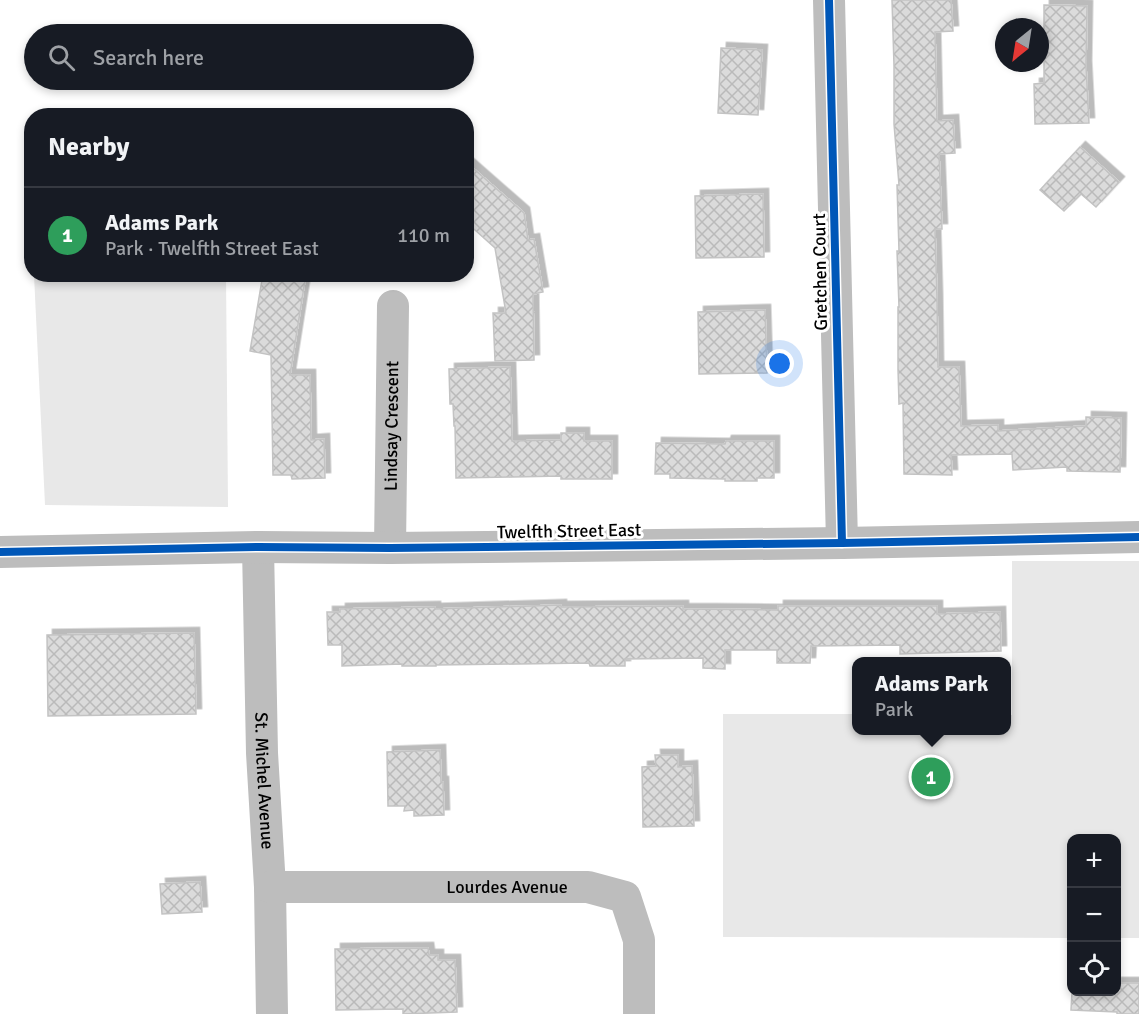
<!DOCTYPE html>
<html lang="en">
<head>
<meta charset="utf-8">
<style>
	:root { --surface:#171b24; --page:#242831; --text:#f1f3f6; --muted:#9ea1a6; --line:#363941; --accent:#adaeaf }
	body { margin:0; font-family:Signika,sans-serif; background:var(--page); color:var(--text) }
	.controls { position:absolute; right:18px; bottom:18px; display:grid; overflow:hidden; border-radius:12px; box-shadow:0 3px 9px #0003 }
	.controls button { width:54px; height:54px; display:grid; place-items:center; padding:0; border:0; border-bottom:2px solid var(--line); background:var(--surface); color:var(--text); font:30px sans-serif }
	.compass { position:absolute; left:995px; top:18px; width:54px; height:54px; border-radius:50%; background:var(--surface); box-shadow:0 3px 9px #0003; rotate:210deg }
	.you { position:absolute; left:780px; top:364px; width:21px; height:21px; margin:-15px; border:4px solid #fff; border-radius:50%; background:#1a73e8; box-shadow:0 0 0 9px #1a73e833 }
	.badge { display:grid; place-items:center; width:39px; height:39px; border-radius:50%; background:var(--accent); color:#fff; font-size:20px; font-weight:700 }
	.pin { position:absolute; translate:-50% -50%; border:3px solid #fff; box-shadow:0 2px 6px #0006 }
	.popup { position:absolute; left:852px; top:657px; width:159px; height:78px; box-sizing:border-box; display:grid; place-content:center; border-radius:12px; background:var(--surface); filter:drop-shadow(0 2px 4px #0005); font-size:20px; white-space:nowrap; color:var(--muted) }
	.popup b { font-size:22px; color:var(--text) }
	.popup::after { content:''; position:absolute; left:50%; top:100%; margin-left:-12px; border:12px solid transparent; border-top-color:var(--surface) }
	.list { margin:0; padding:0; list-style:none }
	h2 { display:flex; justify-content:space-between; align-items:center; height:78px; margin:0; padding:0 24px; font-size:26px }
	h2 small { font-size:20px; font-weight:400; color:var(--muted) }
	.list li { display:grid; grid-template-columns:39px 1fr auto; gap:18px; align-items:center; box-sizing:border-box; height:96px; padding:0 24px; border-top:2px solid var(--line) }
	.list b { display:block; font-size:22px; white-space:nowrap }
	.list p { margin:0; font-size:20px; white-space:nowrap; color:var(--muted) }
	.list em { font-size:20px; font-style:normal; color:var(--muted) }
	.icon { flex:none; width:33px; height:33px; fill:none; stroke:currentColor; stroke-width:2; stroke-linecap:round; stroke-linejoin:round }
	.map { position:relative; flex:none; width:1139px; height:1014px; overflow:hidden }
	.search { position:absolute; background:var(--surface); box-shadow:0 3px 9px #0003; left:24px; top:24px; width:450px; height:66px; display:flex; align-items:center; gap:15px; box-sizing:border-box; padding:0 21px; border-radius:33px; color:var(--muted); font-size:22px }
	.panel { position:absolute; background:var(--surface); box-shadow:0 3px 9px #0003; left:24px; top:108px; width:450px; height:174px; border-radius:24px }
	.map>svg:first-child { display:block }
	.green { fill:#e8e8e8 }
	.building { fill:url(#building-cross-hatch); stroke:#c3c3c3; stroke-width:1.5; filter:url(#shadow) }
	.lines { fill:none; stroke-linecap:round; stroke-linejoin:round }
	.street { stroke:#bdbdbd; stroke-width:32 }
	.cycleway-casing { stroke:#fff; stroke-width:11 }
	.cycleway { stroke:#0057b8; stroke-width:8 }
	.labels { text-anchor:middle; stroke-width:6; stroke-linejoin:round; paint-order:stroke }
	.street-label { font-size:18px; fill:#000; stroke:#fff }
</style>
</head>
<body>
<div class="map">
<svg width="1139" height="1014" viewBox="0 0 1139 1014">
	<defs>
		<pattern id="building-cross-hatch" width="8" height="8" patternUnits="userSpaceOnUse" patternTransform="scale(1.5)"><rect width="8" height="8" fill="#dbdbdb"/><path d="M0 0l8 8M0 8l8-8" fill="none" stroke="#bababa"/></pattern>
		<filter id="shadow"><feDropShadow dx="5.5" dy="-5.5" stdDeviation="0" flood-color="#0004"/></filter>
	</defs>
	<rect width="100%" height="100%" fill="#fff"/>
	<!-- green -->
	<g class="green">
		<polygon points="34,275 226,275 228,507 45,505"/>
		<polygon points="1012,561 1139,561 1139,938 1117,938 1116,838 1072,838 1071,938 723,937 723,714 856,714 856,730 1006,730 1006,715 1012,715"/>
	</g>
	<!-- building -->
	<g class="building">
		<polygon points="892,0 951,0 953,31 935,32 937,121 953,120 955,153 939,154 942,229 935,229 937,298 938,367 959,367 961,426 998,425 998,431 1086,426 1086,417 1121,418 1120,472 1067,471 1067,467 1013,470 1012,454 951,455 952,475 904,474 903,403 899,404 898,369 898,307 899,307 897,251 899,251 897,185 899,185 894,124 894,66"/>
		<polygon points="1044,5 1087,6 1086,66 1089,123 1035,124 1034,84 1044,83"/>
		<polygon points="721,48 762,50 758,115 718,113"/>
		<polygon points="1080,147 1119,182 1096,207 1081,194 1064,211 1040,190"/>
		<polygon points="466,162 524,213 528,240 534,239 543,292 533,294 534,360 495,361 493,313 506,313 495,248 466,222"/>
		<polygon points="763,194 764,257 696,258 695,196"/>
		<polygon points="263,274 306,274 290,375 310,375 311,440 324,439 325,478 292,479 291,475 273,475 271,355 250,351"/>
		<polygon points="765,310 767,373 699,374 698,312"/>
		<polygon points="510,367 512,441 561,440 561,433 584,433 584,441 612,441 612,479 561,479 561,476 456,478 455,426 454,426 453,404 450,404 449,369"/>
		<polygon points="726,441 774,441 774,478 757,478 757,481 725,481 725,479 670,478 670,474 655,474 656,443 725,444"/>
		<polygon points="561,605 561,607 683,606 683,609 778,610 778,606 937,606 937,614 1000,612 1001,651 900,654 900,645 811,646 810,663 777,663 777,650 725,650 725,669 703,668 703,658 625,659 625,666 590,666 589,663 436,665 436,666 402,666 402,664 342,666 342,645 328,645 327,612 340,612 340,609 435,607 435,609"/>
		<polygon points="194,633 196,714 48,716 47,635"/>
		<polygon points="440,750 441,782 443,782 444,815 414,816 414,810 404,811 405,806 388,806 387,752"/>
		<polygon points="655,755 678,755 678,767 692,766 694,826 643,827 642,767 656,766"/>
		<polygon points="200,882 202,912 162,914 160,884"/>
		<polygon points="428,948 429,955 438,955 438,960 455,960 457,1012 403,1014 403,1009 336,1010 335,949"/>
		<polygon points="1116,983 1139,983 1139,1014 1117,1014 1117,1012 1071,1010 1072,992 1116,992"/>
	</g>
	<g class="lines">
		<!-- street -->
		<g class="street">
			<polyline points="829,0 842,543"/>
			<path id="s1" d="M258 547 262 753 270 887 272 1014"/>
			<path id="s2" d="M390 548 393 306"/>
			<polyline points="0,552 258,547 390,548 842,543 1139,537"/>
			<path id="s3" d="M270 887H588L625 897 639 940V1014"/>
		</g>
		<defs>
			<g id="cycleway">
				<polyline points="829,0 842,543"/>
				<polyline points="0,552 258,547 390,548 842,543 1139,537"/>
			</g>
		</defs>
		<!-- cycleway casing -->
		<use href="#cycleway" class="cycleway-casing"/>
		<!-- cycleway -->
		<use href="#cycleway" class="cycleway"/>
	</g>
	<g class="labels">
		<!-- street labels -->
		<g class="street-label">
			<text transform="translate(820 272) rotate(-91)" y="6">Gretchen Court</text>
			<text dy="6" stroke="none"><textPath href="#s2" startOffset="122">Lindsay Crescent</textPath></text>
			<text transform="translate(569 531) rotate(-1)" y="6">Twelfth Street East</text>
			<text dy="6" stroke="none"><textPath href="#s1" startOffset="234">St. Michel Avenue</textPath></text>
			<text dy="6" stroke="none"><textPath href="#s3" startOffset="237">Lourdes Avenue</textPath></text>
		</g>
	</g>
</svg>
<div class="controls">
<button>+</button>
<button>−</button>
<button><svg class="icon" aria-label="locate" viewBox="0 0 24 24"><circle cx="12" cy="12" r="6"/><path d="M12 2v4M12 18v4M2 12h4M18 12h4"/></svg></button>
</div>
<svg class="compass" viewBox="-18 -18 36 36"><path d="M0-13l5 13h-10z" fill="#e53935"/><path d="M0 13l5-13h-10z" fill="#9ea1a6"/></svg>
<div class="you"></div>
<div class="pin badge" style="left:931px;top:777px;background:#2e9e5b">1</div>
<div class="popup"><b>Adams Park</b>Park</div>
<div class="search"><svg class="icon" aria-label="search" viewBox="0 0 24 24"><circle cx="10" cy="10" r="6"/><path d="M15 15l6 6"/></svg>Search here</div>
<section class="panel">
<h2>Nearby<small></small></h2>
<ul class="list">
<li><span class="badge" style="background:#2e9e5b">1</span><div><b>Adams Park</b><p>Park · Twelfth Street East</p></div><em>110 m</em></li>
</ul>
</section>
</div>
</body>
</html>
